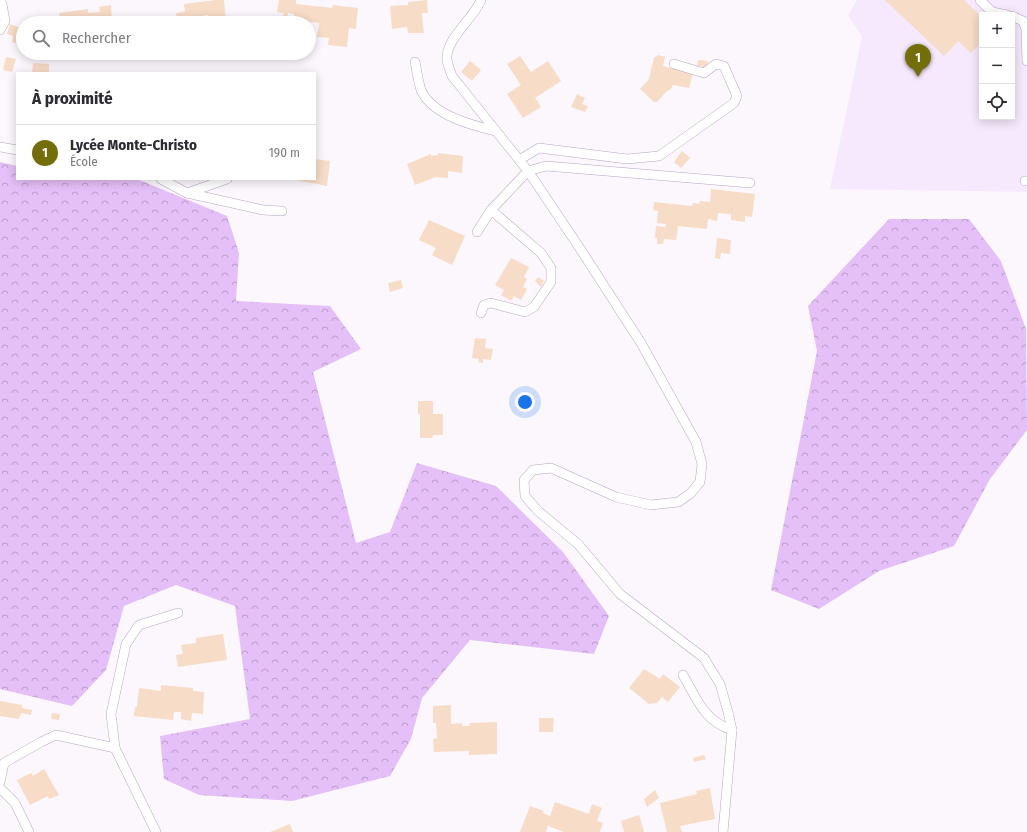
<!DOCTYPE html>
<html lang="fr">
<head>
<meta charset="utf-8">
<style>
	:root { --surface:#fff; --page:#f2f2f3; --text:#2b2b33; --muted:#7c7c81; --line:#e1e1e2; --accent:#736d0a }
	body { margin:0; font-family:"Fira Sans Condensed",sans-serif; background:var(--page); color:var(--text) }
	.controls { position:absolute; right:12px; top:12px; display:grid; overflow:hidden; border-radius:0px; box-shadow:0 2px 10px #0003 }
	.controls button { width:36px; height:36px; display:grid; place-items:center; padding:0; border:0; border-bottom:1px solid var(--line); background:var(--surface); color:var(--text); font:20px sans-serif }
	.you { position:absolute; left:525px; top:402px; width:14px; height:14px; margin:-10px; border:3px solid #fff; border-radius:50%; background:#1a73e8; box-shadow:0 0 0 6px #1a73e833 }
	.badge { display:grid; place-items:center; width:26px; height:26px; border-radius:50%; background:var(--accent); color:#fff; font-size:13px; font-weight:700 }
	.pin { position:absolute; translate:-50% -33px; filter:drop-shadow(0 1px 2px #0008) }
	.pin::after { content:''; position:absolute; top:21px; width:14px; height:12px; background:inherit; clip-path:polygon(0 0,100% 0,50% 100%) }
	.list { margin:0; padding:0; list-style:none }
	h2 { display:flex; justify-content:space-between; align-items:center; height:52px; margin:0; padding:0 16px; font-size:17px }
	h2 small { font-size:13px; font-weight:400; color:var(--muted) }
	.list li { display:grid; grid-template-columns:26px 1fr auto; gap:12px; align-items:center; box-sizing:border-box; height:56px; padding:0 16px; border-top:1px solid var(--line) }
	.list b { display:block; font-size:15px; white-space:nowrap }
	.list p { margin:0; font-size:13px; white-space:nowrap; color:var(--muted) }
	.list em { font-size:13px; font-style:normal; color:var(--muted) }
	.icon { flex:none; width:22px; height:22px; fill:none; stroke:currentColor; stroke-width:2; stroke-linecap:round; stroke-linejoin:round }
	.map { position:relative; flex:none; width:1027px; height:832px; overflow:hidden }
	.search { position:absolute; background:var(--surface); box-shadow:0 2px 10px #0003; left:16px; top:16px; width:300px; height:44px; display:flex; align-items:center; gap:10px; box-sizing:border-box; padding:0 14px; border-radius:22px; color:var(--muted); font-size:15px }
	.panel { position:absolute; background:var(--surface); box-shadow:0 2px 10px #0003; left:16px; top:72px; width:300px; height:108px; border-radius:0px }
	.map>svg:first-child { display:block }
	.built { fill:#f6e9fd; fill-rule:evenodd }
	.forest { fill:url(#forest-crowns) }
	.building { fill:#f7dcc7 }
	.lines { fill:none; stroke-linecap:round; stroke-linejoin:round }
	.service-casing { stroke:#b7a6c0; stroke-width:10 }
	.service { stroke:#fff; stroke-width:9 }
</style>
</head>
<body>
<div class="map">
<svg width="1027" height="832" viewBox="0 0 1027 832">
	<defs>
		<pattern id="forest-crowns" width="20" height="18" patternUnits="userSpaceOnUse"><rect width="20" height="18" fill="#e5bff7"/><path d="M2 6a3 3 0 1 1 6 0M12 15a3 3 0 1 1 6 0" fill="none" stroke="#bb9cca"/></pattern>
	</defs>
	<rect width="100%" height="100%" fill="#fbf7fd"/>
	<!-- built -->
	<path class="built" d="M857 0H1027V192L830 189 862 37 848 15ZM982 15H1012V117H982Z"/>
	<!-- forest -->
	<g class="forest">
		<polygon points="0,162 17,166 17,179 137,179 227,216 239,253 236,301 330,306 361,349 313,372 356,543 390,532 417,463 496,486 563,552 609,616 594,654 470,640 422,698 411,739 390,776 292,801 199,795 164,779 160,736 250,719 235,606 176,585 124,606 106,670 72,706 0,689"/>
		<polygon points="889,219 969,219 1001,261 1026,329 1027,430 990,479 954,546 879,571 819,609 771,590 817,351 808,306"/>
	</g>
	<!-- building -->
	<g class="building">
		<polygon points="216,0 224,0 226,20 210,22 208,15 202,16 203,23 178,23 176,13 185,12 184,4"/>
		<polygon points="279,0 296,0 296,4 332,8 333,5 358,8 356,29 349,28 347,47 328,45 329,38 317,37 319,23 294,20 294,14 288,13 287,18 283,17 284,13 277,12"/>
		<polygon points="427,0 428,13 422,13 424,33 408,33 407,27 392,29 390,6 408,5 408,2"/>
		<polygon points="885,0 964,0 982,17 982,42 971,53 958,41 944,56"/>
		<polygon points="111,5 112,23 61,23 59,13 88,9 88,13 100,12 99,7"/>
		<polygon points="10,24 21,28 16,43 12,42 13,36 7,34"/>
		<polygon points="658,55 665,57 663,66 693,73 689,88 673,85 670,90 667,91 657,102 654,102 640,89 649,79 654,58"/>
		<polygon points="520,56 531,72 548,61 561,81 535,98 541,107 523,118 507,94 521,85 507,64"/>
		<polygon points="6,57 16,59 12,72 3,70"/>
		<polygon points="698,60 708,61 707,67 697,66"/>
		<polygon points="470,61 481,70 472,81 461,72"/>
		<polygon points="33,63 49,64 49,73 32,72"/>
		<polygon points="577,94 585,98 582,104 588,106 585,112 571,107"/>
		<polygon points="682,151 690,158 681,168 674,162"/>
		<polygon points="438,153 463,156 462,173 448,171 448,178 436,177 415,185 407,164 431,154 431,156 438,155"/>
		<polygon points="315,159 330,161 327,186 296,180 315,179"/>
		<polygon points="711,189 755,194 752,217 745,216 745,222 731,220 731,214 718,213 717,221 708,219 707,229 678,226 676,240 664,239 663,244 657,244 657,238 655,238 656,226 665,227 666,224 657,223 658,211 653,210 654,202 692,206 693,203 699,204 700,201 710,202"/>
		<polygon points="429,220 465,236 452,265 432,255 436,248 419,240"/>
		<polygon points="717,238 731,240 730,254 721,253 720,259 715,258"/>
		<polygon points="511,258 529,267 524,277 527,279 523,287 527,289 521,300 514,296 511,301 501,295 504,290 495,285"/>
		<polygon points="538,277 544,281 541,287 535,281"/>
		<polygon points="401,280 403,288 390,292 388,283"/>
		<polygon points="475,338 486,339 485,348 493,349 491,360 483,359 483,363 478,362 479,359 472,358"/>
		<polygon points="418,401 433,401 433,414 443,414 443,435 433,435 432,438 420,438 420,414 418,414"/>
		<polygon points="223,634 227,660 178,667 176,655 183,654 181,645 196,643 196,638"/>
		<polygon points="644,669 660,679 663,674 680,687 668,702 662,697 657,703 649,704 629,688"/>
		<polygon points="161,685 193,688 193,691 204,692 203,714 192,713 191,721 181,719 181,712 174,712 173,720 134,716 135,707 137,707 139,688 161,691"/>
		<polygon points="0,701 22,705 22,708 32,710 31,715 21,713 19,719 0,716"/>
		<polygon points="451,705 451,724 462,723 462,726 469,726 470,723 497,722 497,754 469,755 469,751 434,752 433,739 437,738 436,723 433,723 433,706"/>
		<polygon points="52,713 60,714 59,720 51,719"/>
		<polygon points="539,718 554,718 553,732 539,732"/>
		<polygon points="704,755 706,759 694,762 693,758"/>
		<polygon points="44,769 59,795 49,799 48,796 30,805 17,780 31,773 33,776"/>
		<polygon points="710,788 715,819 680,826 682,832 667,832 660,803 697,794 696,791"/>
		<polygon points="655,790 659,798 647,807 644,799"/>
		<polygon points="555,802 589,814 592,804 602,808 597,821 603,823 600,832 564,832 548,826 546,832 520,832 530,806 544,811 543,813 550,816"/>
		<polygon points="639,815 644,832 624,832 621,821"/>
		<polygon points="290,824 293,832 270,832"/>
	</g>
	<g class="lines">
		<defs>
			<g id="service">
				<path d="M481 0C474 18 445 39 447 60 448 65 450 71 452 76L528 171 579 247 641 343 696 442 702 464 700 482 690 494 678 502 651 505 616 497 551 468 533 470 524 480 525 496 538 511 578 544 620 594 704 658 720 684 728 712 732 730 723 832"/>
				<polyline points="980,0 992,12 1007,15"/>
				<polyline points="0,2 2,4 5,21 0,30"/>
				<polyline points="1012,16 1023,21 1026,29 1027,61"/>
				<path d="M415 62C417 71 418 81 421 90 432 115 471 125 495 131"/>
				<polyline points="0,147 17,150"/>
				<polyline points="519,160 539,148 627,159 659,156 734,103 737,96 724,66 716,64 704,73 674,64"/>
				<polyline points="161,179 187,193 263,210 282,211"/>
				<polyline points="1025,181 1027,181"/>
				<polyline points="187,193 227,179"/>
				<polyline points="477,232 491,210 528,171 546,166 750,183"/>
				<polyline points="481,313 484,305 491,303 525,312 534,307 551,282 551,268 541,253 491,210"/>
				<path d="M683 675C697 699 704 721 732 730"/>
				<polyline points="115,748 111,714 126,644 139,625 178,613"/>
				<polyline points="0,782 4,763 41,742 56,735 115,748 156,832"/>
				<polyline points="0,788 15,803 29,832"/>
			</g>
		</defs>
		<!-- service casing -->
		<use href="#service" class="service-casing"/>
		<!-- service -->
		<use href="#service" class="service"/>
	</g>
</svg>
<div class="controls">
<button>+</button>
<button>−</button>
<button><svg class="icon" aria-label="locate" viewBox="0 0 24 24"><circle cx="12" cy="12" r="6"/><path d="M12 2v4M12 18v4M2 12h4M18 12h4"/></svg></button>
</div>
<div class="you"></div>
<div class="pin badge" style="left:918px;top:77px">1</div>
<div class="search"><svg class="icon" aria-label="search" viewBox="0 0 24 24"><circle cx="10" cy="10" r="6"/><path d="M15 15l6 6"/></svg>Rechercher</div>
<section class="panel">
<h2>À proximité<small></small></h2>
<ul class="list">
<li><span class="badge">1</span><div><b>Lycée Monte-Christo</b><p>École</p></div><em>190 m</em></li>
</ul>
</section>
</div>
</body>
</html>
